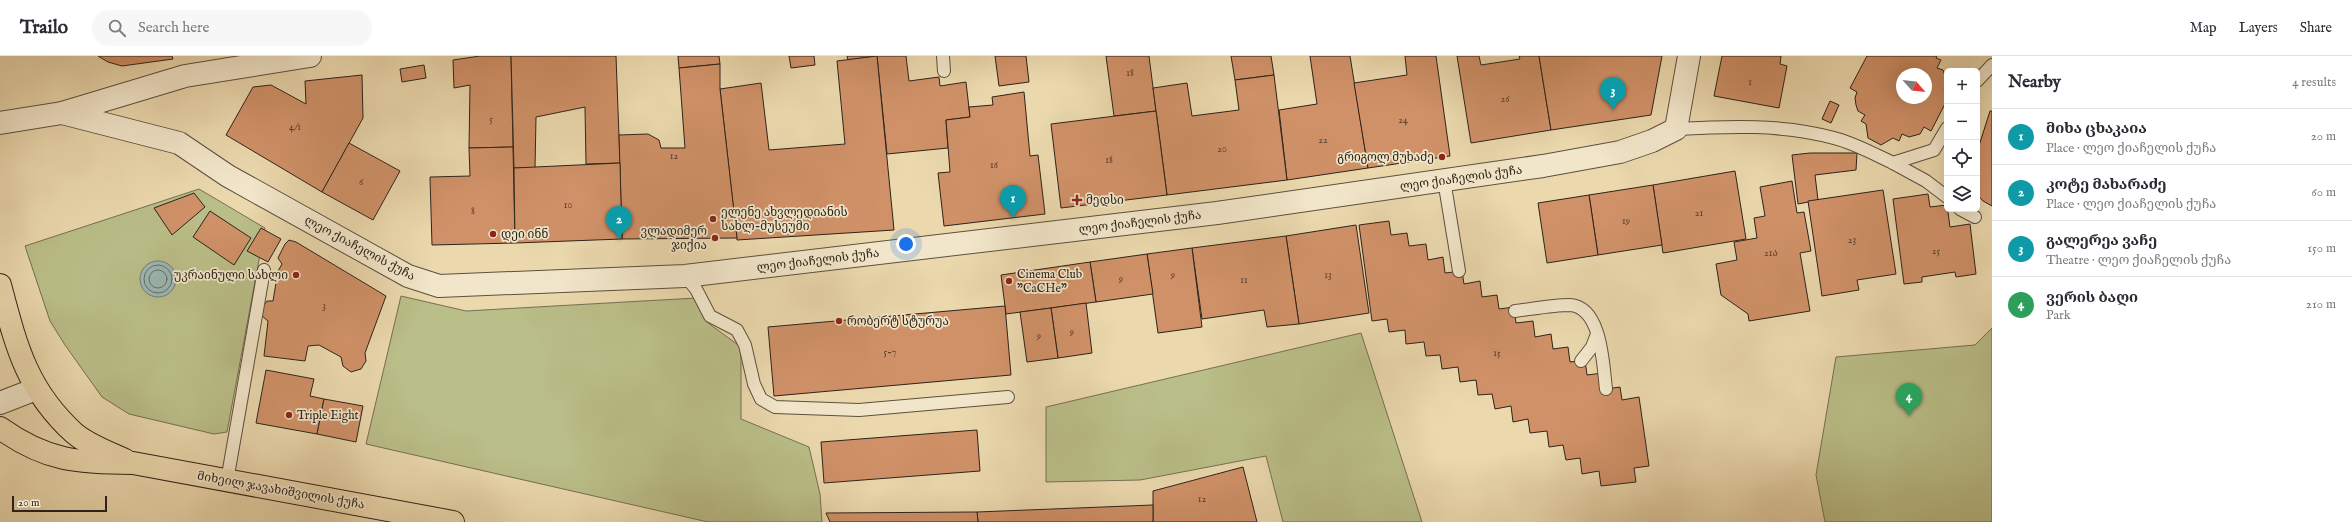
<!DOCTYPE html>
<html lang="en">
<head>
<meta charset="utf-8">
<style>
	:root { --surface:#fff; --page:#f7f7f7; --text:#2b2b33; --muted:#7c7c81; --line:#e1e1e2; --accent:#b45309 }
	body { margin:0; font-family:"IM FELL English","Noto Serif Georgian",serif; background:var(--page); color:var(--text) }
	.controls { position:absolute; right:12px; top:12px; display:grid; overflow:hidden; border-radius:6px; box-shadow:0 4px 16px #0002 }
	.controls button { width:36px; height:36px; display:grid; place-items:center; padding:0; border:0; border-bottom:1px solid var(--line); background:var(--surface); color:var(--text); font:20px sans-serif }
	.compass { position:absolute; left:1896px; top:12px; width:36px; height:36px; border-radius:50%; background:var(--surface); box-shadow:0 4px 16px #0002; rotate:117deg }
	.scale { position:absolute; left:12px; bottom:10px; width:95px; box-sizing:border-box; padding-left:4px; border:2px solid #2d231a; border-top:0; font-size:11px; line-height:14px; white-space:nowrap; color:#2d231a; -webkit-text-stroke:3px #f2e6ca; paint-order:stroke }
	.you { position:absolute; left:906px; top:188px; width:14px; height:14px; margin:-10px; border:3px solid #fff; border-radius:50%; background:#1a73e8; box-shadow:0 0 0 6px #1a73e833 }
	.badge { display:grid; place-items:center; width:26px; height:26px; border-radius:50%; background:var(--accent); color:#fff; font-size:13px; font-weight:700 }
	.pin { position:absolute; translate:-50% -33px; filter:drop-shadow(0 1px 2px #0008) }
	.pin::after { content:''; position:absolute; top:21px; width:14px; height:12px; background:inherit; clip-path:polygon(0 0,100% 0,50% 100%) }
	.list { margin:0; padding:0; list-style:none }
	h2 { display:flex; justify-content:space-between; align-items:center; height:52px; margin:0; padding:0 16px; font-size:17px }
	h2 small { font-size:13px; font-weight:400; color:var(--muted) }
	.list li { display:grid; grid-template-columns:26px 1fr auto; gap:12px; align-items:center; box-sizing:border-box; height:56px; padding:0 16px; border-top:1px solid var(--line) }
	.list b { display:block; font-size:15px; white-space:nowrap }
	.list p { margin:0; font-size:13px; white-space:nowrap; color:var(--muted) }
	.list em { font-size:13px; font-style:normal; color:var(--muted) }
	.icon { flex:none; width:22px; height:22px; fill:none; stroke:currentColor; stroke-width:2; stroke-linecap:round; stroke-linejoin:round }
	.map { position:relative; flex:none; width:1992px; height:466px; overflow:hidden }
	header { display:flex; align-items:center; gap:24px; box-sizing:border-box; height:56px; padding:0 20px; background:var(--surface); border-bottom:1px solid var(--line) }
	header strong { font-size:19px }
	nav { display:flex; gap:22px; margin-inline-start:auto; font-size:14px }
	.search { width:280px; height:36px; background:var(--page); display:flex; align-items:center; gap:10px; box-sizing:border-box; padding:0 14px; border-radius:22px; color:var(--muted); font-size:15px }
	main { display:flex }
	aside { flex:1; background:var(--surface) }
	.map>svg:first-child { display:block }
	.green { fill:#babe88; stroke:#747051 }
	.water { fill:#9cb8b5; stroke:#707c77 }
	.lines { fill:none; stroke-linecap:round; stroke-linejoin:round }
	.shore { stroke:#646e68; stroke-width:1 }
	.building { fill:#d09168; stroke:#2d231a; fill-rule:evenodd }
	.service-casing { stroke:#5c503f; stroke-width:14 }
	.minor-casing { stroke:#5c503f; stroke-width:24 }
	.primary-casing { stroke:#2d231a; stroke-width:24 }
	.service { stroke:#f2e6ca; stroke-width:12 }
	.minor { stroke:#f2e6ca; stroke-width:22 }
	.primary { stroke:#ebd8ad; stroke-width:22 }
	.poi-dot { fill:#8f2418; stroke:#f2e6ca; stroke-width:1.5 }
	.labels { text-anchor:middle; stroke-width:3.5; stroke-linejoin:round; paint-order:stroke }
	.number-label { font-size:10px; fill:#563e2e }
	.poi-label { font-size:12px; fill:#2d231a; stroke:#f2e6ca; text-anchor:start }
	.street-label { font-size:12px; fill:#2d231a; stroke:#f2e6ca }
</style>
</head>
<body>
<header>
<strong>Trailo</strong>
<div class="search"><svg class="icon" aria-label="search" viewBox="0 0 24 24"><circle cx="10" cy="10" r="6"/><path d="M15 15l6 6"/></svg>Search here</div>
<nav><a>Map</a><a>Layers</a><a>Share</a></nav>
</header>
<main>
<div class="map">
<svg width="1992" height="466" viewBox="0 0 1992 466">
	<rect width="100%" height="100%" fill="#ebd8ad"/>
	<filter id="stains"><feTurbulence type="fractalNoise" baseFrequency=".005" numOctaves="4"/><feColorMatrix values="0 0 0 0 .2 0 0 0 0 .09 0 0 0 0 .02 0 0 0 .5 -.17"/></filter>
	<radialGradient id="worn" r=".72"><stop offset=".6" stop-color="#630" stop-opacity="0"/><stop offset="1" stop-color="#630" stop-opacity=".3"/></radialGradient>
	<!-- green -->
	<g class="green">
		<polygon points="199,133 265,172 227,376 214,378 129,358 102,341 65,289 50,265 25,190"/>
		<polygon points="401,240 466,255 696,242 708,267 741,291 741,363 809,391 820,438 822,466 708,466 366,388"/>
		<polygon points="1992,272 1992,466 1825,466 1816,419 1836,301 1975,289"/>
		<polygon points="1361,277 1422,466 1283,466 1266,400 1140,424 1046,426 1046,351"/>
	</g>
	<!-- water -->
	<circle class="water" cx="158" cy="223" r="18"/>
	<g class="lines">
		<!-- shore -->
		<g class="shore">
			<circle cx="158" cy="223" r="14"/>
			<circle cx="158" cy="223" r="9"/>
		</g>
	</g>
	<!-- building -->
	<g class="building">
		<polygon points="98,0 172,0 173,3 122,10 108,6"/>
		<polygon points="480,0 511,0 513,91 469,92 470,29 454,32 453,4"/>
		<polygon points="511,0 616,0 620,107 586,108 585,51 536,61 535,112 514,112"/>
		<polygon points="678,0 719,0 720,8 679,12"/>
		<polygon points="789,0 814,0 815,9 791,12"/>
		<polygon points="847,0 877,0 848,4"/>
		<polygon points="877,0 906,0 909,25 939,21 940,30 966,26 970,61 946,64 948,92 887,98"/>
		<polygon points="877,0 894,174 737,184 720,33 761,27 769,94 845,88 837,5"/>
		<polygon points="995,0 1026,0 1029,26 999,30"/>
		<polygon points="1106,0 1149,0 1156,55 1114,60"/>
		<polygon points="1231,0 1271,0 1274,19 1235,24"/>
		<polygon points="1310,0 1350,0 1368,112 1287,124 1279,54 1317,48"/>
		<polygon points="1405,0 1436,0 1450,100 1368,112 1354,27 1407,19"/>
		<polygon points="1457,0 1479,0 1481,9 1520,3 1519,0 1539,0 1551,74 1471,87"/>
		<polygon points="1539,0 1662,0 1651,59 1551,74"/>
		<polygon points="1722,0 1781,0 1780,8 1787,10 1779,52 1714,40"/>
		<path d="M1867 0H1937L1936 2 1941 4 1937 12 1943 14 1947 26 1944 34 1947 35V44L1931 75 1924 71 1920 78 1909 81 1902 78 1899 85 1893 82 1881 89 1868 82 1866 68 1861 65 1865 59 1858 55 1856 49 1855 42 1857 36 1850 32ZM1902 18H1926V42H1902Z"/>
		<polygon points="720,8 720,33 737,182 622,183 619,79 648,78 659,84 661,92 685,92 679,12"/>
		<polygon points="424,9 426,22 402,26 400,13"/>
		<polygon points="362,19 363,62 322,136 226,79 253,31 271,29 306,48 305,25"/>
		<polygon points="1274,19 1287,124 1167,139 1153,32 1187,27 1192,60 1239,54 1235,24"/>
		<polygon points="1024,36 1030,100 1038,99 1045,158 944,170 938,117 950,116 946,64 970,61 969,51 993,49 992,41"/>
		<polygon points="1830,45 1839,49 1831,67 1822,63"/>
		<polygon points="1156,55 1167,139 1061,152 1051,68"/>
		<polygon points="1990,55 1992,55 1992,150 1983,145 1977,138 1977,96"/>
		<polygon points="349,87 400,115 373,164 322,136"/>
		<polygon points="513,91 515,187 432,189 430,121 470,120 469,92"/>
		<polygon points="1810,97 1857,97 1856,114 1815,119 1818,144 1798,148 1792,99"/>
		<polygon points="620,107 622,183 515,187 514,112"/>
		<polygon points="1735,115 1746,183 1663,197 1653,129"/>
		<polygon points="1792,125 1797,157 1804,156 1811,195 1800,197 1810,255 1749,265 1748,258 1721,239 1716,208 1737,204 1734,186 1757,182 1754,162 1765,160 1760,131"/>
		<polygon points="1653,129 1662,189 1598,199 1589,139"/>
		<polygon points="1883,134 1896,218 1857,224 1859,234 1822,240 1808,145"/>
		<polygon points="194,137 205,151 172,179 154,152"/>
		<polygon points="1928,138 1930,151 1947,149 1950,171 1970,168 1976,218 1956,221 1955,216 1922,221 1922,226 1904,228 1893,143"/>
		<polygon points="1589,139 1598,199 1547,207 1538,147"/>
		<polygon points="210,155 251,182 234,209 193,181"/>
		<polygon points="1389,165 1391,179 1407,177 1409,190 1426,188 1428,204 1443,201 1445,217 1462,215 1464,228 1480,225 1482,241 1497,239 1499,253 1514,251 1516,267 1533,265 1535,281 1551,278 1553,293 1568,291 1570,306 1585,304 1587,319 1603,317 1606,333 1620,331 1622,344 1639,341 1649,410 1634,412 1636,426 1601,430 1599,415 1582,418 1580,402 1566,404 1563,389 1549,391 1547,375 1530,377 1528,363 1513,366 1511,350 1495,353 1492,338 1478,339 1476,324 1460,326 1458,311 1442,313 1440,299 1426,300 1424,286 1406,288 1405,274 1389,276 1387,263 1372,265 1359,169"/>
		<polygon points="1356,169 1369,257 1299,268 1286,180"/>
		<polygon points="261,172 281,183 268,206 247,195"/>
		<polygon points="1286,180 1299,268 1267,271 1264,254 1202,263 1192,192"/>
		<polygon points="289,184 296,186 386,240 365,297 366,305 361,313 351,316 343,310 341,301 319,289 308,290 305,305 264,300 268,265 262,260 262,252 267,245 273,245 278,215 282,208 278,202 285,188"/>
		<polygon points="1192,192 1202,271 1158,277 1147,198"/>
		<polygon points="1147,198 1153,238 1096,246 1090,206"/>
		<polygon points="1090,206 1096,246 1006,258 1001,219"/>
		<polygon points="1086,247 1092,297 1058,302 1051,252"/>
		<polygon points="1005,250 1011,319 774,340 768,271"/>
		<polygon points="1051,252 1058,302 1027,306 1020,256"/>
		<polygon points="266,314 314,323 310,340 324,343 317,378 256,367"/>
		<polygon points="324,343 363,350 356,386 317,378"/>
		<polygon points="977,374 980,415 824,427 821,386"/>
		<polygon points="1243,411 1257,466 1153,466 1153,435"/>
		<polygon points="1153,449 1153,466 978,466 977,456"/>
		<polygon points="977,456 978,466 830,466 826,457"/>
	</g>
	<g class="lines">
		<defs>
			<g id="service">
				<polyline points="943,0 944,15"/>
				<polyline points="1977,25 1992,9"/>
				<path d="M1676 73C1729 70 1783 68 1834 82 1854 87 1874 98 1893 107L1934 94 1947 72"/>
				<polyline points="1893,107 1926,125 1947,141"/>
				<polyline points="1444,124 1459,215"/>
				<polyline points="1960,153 1975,161"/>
				<polyline points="685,220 696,233 710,260 737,274 745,289 754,328 761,343 775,351 859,354 1008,341"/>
				<path d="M1515 255C1532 253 1552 249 1570 249 1602 251 1603 309 1606 333"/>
				<polyline points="1581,305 1592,291 1597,278"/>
				<polyline points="227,425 264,214"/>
			</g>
			<g id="minor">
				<polyline points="62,57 179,87 228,120 408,220 439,230 685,220 1217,157 1543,110 1620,96 1652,85 1676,73 1689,0"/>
				<polyline points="0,67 62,57 185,20 310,0"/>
				<polyline points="0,347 36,333"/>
			</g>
			<g id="primary">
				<path d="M0 229C16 289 26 333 74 377 88 389 108 396 125 404"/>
				<path d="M0 372C46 405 78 407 133 407L453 466"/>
			</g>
		</defs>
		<!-- service casing -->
		<use href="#service" class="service-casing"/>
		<!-- minor casing -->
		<use href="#minor" class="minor-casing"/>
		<!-- primary casing -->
		<use href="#primary" class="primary-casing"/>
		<!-- service -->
		<use href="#service" class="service"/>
		<!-- minor -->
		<use href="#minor" class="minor"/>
		<!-- primary -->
		<use href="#primary" class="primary"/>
	</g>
	<!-- markers -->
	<g class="poi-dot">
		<circle cx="1442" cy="101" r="4"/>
		<path d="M1075 138h4v4h4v4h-4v4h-4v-4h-4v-4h4z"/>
		<circle cx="713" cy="163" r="4"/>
		<circle cx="493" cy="178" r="4"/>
		<circle cx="715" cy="182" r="4"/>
		<circle cx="296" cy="219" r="4"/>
		<circle cx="1009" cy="225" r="4"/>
		<circle cx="839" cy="265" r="4"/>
		<circle cx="289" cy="359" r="4"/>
	</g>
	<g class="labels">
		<!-- number labels -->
		<g class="number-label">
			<text x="1130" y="20">18</text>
			<text x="1750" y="29">1</text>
			<text x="1505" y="46">26</text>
			<text x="491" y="66">5</text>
			<text x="1403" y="67">24</text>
			<text x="295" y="74">4/1</text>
			<text x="1323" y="87">22</text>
			<text x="1222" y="96">20</text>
			<text x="674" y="103">12</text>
			<text x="1109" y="107">18</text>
			<text x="994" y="112">16</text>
			<text x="361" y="129">6</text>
			<text x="568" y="152">10</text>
			<text x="473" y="158">8</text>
			<text x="1699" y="160">21</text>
			<text x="1626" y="168">19</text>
			<text x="1852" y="187">23</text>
			<text x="1936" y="198">25</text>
			<text x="1771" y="200">21ა</text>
			<text x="1173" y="222">9</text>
			<text x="1328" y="222">13</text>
			<text x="1121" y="226">9</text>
			<text x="1244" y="227">11</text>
			<text x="324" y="253">3</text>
			<text x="1072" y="279">9</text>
			<text x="1039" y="283">9</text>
			<text x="890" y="299">5-7</text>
			<text x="1497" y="300">15</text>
			<text x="1202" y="446">12</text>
		</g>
		<!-- poi labels -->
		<g class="poi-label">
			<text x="1434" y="105" text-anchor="end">გრიგოლ მუხაძე</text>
			<text x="1086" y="148">მედსი</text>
			<text x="721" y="160">ელენე ახვლედიანის<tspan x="721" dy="14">სახლ-მუსეუმი</tspan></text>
			<text x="707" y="179" text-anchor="end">ვლადიმერ<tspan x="707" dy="14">ჯიქია</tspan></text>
			<text x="501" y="182">დეი ინნ</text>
			<text x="1017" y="222">Cinema Club<tspan x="1017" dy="14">"CaCHe"</tspan></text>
			<text x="288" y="223" text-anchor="end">უკრაინული სახლი</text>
			<text x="847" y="269">რობერტ სტურუა</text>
			<text x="297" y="363">Triple Eight</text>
		</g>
		<!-- street labels -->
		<g class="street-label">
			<text transform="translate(1461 122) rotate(-8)" y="4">ლეო ქიაჩელის ქუჩა</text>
			<text transform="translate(1140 166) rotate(-7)" y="4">ლეო ქიაჩელის ქუჩა</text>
			<text transform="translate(360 192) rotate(28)" y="4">ლეო ქიაჩელის ქუჩა</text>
			<text transform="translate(818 204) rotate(-7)" y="4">ლეო ქიაჩელის ქუჩა</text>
			<text transform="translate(281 434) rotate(10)" y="4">მიხეილ ჯავახიშვილის ქუჩა</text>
		</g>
	</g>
	<rect width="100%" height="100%" filter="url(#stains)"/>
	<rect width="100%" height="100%" fill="url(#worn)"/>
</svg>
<div class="controls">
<button>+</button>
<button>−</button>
<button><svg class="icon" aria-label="locate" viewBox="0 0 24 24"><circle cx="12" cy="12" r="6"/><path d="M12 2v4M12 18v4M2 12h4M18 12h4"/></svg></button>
<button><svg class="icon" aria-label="layers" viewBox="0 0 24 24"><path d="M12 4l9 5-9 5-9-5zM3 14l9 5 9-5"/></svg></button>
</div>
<svg class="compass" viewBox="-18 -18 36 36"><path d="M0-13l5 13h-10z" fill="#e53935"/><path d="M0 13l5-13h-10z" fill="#7c7c81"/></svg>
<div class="scale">20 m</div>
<div class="you"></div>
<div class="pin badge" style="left:1013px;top:162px;background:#0f9aa8">1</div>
<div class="pin badge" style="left:619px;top:183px;background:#0f9aa8">2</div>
<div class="pin badge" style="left:1613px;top:54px;background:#0f9aa8">3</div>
<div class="pin badge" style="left:1909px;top:360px;background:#2e9e5b">4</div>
</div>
<aside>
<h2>Nearby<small>4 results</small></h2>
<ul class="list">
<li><span class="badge" style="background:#0f9aa8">1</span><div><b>მიხა ცხაკაია</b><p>Place · ლეო ქიაჩელის ქუჩა</p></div><em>20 m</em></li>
<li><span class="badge" style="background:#0f9aa8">2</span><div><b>კოტე მახარაძე</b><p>Place · ლეო ქიაჩელის ქუჩა</p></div><em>60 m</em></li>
<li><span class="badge" style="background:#0f9aa8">3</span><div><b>გალერეა ვაჩე</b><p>Theatre · ლეო ქიაჩელის ქუჩა</p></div><em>150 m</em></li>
<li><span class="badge" style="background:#2e9e5b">4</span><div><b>ვერის ბაღი</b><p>Park</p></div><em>210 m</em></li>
</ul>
</aside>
</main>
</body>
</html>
